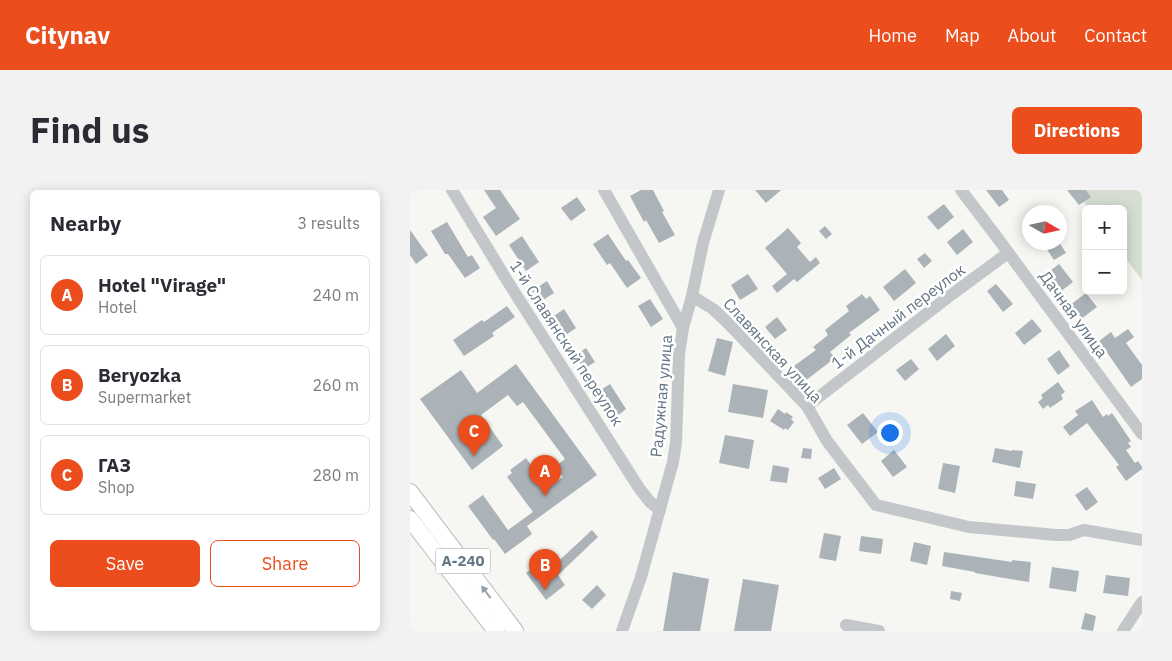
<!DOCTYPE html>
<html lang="en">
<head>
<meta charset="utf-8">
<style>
	:root { --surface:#fff; --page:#f2f2f3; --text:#2b2b33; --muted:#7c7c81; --line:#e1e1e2; --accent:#eb4d1c }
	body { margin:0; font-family:"IBM Plex Sans",sans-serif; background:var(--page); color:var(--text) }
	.controls { position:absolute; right:15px; top:15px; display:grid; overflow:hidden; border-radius:8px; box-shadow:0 2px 12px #0003 }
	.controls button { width:45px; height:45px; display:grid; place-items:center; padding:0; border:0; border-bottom:1px solid var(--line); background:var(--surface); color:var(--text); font:25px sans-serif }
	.compass { position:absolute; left:612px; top:15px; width:45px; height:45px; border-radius:50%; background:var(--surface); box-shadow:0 2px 12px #0003; rotate:99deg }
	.you { position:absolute; left:479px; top:242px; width:18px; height:18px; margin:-12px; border:4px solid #fff; border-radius:50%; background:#1a73e8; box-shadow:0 0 0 8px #1a73e833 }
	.badge { display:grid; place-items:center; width:32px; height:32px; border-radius:50%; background:var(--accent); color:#fff; font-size:16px; font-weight:700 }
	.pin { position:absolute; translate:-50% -41px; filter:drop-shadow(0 1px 2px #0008) }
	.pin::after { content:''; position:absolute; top:26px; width:18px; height:15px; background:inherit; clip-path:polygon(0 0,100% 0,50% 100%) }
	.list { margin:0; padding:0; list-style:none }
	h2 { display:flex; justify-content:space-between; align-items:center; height:65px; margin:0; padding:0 20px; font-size:21px }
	h2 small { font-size:16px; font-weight:400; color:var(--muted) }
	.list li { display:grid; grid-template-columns:32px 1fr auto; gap:15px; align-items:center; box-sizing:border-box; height:80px; margin:0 10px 10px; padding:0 10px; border:1px solid var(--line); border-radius:8px }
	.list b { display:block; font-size:19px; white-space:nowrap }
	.list p { margin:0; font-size:16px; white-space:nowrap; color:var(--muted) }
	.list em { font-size:16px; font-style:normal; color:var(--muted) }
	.actions { display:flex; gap:10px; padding:15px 20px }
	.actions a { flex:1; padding:11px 0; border:1px solid var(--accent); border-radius:8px; text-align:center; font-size:18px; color:var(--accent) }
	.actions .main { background:var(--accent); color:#fff }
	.map { position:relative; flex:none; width:732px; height:441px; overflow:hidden; border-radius:8px }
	header { display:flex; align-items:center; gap:30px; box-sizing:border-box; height:70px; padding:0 25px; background:var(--accent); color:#fff }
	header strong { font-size:24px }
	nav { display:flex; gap:28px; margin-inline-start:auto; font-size:18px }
	.intro { display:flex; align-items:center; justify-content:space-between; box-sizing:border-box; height:120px; padding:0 30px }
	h1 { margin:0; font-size:35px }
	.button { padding:12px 22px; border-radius:8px; background:var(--accent); color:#fff; font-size:18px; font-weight:700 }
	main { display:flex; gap:30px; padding:0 30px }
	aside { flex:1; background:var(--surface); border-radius:8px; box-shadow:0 2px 12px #0003 }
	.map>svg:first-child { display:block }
	.green { fill:#d6ddd3 }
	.building { fill:#abb3b8 }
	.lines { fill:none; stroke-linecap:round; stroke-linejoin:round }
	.major-casing { stroke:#b6babe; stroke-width:18 }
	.minor { stroke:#c3c7ca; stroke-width:12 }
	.major { stroke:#fff; stroke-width:16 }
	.oneway { fill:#929ea9 }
	.labels { text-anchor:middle; stroke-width:5; stroke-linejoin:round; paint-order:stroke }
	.shield { fill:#fff; stroke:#929ea9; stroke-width:1 }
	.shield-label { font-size:15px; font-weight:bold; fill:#637584 }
	.street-label { font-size:16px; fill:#637584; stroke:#fff }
</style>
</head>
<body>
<header>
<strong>Citynav</strong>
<nav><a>Home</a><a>Map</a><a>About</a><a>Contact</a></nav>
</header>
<div class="intro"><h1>Find us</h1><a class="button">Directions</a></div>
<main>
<aside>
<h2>Nearby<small>3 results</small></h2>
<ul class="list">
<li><span class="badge">A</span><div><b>Hotel &quot;Virage&quot;</b><p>Hotel</p></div><em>240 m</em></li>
<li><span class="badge">B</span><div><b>Beryozka</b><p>Supermarket</p></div><em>260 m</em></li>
<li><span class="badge">C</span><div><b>ГАЗ</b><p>Shop</p></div><em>280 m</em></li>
</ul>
<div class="actions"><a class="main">Save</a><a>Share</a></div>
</aside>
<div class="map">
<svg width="732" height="441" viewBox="0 0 732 441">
	<rect width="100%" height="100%" fill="#f6f6f2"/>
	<!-- green -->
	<polygon class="green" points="665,0 732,0 732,90 713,65 713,19 679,19"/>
	<!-- building -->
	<g class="building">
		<polygon points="74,0 90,0 110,29 86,46 73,27 86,18"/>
		<polygon points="231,0 243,0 254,21 252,22 265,45 249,53 236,30 234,32 220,6"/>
		<polygon points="345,0 371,0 356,13"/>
		<polygon points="576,0 592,0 599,10 589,17"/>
		<polygon points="657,0 676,0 681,7 669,15"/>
		<polygon points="167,7 176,20 161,31 151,18"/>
		<polygon points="534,14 544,27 528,40 517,27"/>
		<polygon points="37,32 58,67 62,65 70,78 55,88 38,64 35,64 21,41"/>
		<polygon points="415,36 422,44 416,49 409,41"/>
		<polygon points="378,38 391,53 387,57 400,72 406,67 410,73 387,92 384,89 367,103 362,96 377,84 355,58"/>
		<polygon points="553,39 563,52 547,65 537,52"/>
		<polygon points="0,40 18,65 6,74 0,65"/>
		<polygon points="198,44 216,71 218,70 231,88 217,98 200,73 197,75 183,54"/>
		<polygon points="112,46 129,72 116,81 99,55"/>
		<polygon points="632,52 649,52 656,63 644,70"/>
		<polygon points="515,63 522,71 514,78 507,69"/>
		<polygon points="649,74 663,92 650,102 636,84"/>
		<polygon points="495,79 506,93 484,111 473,97"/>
		<polygon points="338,84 348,99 330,110 321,95"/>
		<polygon points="137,91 144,103 130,112 122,101"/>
		<polygon points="586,94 603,114 593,122 577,101"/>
		<polygon points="676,103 687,117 671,129 660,115"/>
		<polygon points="452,104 456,109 460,106 470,120 439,143 441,145 420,162 425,168 395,191 384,176 406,160 403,157 418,145 415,140 439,121 436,116"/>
		<polygon points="240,109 253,129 241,137 228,116"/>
		<polygon points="97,116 105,127 82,143 84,146 54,166 43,150 72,130 74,132"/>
		<polygon points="154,119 166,138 153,147 141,128"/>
		<polygon points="367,127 377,140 365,149 355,137"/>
		<polygon points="622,129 632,141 614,155 605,143"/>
		<polygon points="718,139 724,147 716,153 732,175 732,189 721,197 689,151 701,142 705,148"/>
		<polygon points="536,144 545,156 527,171 518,159"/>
		<polygon points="307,148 323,152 315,186 298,181"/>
		<polygon points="176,158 185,172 174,179 165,165"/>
		<polygon points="649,160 660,176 648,185 637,169"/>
		<polygon points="501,169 509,179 495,191 486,180"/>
		<polygon points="106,174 187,285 117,336 122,344 95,364 84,349 83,350 58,316 73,305 98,340 123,322 97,287 102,283 100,280 116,268 138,298 153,287 146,276 155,269 113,212 107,216 98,205 71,225 93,256 62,280 10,209 51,180 67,203"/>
		<polygon points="648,192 655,202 651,205 653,209 640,218 638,215 633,219 628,212 633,208 631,205"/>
		<polygon points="200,194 216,219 206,227 189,201"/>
		<polygon points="323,194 358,200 353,228 318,222"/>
		<polygon points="682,210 693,227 697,224 698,226 702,223 721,251 718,253 721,257 716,260 725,273 728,271 732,277 732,279 716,291 706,277 709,275 677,233 660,246 653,237 668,225 665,221"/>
		<polygon points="368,219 375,224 376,222 383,227 381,229 384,232 378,240 375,238 374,240 360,231"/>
		<polygon points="453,223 468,242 452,254 437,235"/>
		<polygon points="315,245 344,250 339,279 309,273"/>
		<polygon points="393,258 402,259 401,269 391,268"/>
		<polygon points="585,258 602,261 602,260 613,261 610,278 582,272"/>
		<polygon points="484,260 497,277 483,287 471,271"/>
		<polygon points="533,273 550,276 545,303 528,299"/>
		<polygon points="363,275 379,278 377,293 360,291"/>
		<polygon points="424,278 431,289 415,299 408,288"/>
		<polygon points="606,291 626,294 623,309 604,306"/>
		<polygon points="677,297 688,312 676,321 665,305"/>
		<polygon points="182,340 188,347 148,385 155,395 136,410 116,383 132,371 139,380"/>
		<polygon points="414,343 431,346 426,371 409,368"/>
		<polygon points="451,346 473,349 471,364 449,361"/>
		<polygon points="504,352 521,356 517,375 500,371"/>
		<polygon points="534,362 602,372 602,370 621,372 619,392 600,389 565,383 565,382 532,376"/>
		<polygon points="642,377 669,381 666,402 639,398"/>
		<polygon points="263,382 299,389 290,441 253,441"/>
		<polygon points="696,385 720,388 718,406 693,403"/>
		<polygon points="333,389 369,395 361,441 324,441"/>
		<polygon points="187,395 196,405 182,419 172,410"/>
		<polygon points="541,401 552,403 550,411 540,409"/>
		<polygon points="675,423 686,426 683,441 671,439"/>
	</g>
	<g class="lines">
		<defs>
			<g id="major">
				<polyline points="0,302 105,441"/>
				<polyline points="0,329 86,441"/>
			</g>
		</defs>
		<!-- major casing -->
		<use href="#major" class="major-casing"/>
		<!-- minor -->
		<g class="minor">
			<polyline points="42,0 98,92 229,298 240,312 250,320"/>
			<polyline points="194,0 273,138"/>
			<polyline points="551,0 586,46 732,244"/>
			<polyline points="282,106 303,119 317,132 397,216 417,251 466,315 559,337 646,345 659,345 674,340 732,350"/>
			<polyline points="397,216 537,108 598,63"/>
			<polyline points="436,435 469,441"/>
			<polyline points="212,441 231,387 263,272 266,253 269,164 273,138 282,106 293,53 309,0"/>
			<polyline points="713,441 732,412"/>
		</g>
		<!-- major -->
		<use href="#major" class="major"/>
	</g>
	<!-- one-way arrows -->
	<defs><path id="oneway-solid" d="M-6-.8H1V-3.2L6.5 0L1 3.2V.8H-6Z" transform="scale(1.25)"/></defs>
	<use class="oneway" href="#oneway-solid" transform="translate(76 402) rotate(-127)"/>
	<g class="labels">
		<!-- shield labels -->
		<rect class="shield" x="25.5" y="358.5" width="55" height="25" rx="4"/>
		<g class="shield-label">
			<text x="53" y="376">А-240</text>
		</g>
		<!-- street labels -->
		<g class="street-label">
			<text transform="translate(664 124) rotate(54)" y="6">Дачная улица</text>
			<text transform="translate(488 126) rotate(-37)" y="6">1-й Дачный переулок</text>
			<text transform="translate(157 153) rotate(57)" y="6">1-й Славянский переулок</text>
			<text transform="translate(363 160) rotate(47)" y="6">Славянская улица</text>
			<text transform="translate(251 206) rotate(-85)" y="6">Радужная улица</text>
		</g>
	</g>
</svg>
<div class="controls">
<button>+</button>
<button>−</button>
</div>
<svg class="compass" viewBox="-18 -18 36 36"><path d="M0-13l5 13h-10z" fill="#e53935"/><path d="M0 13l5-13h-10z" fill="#7c7c81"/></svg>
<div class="you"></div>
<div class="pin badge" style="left:135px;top:306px">A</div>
<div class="pin badge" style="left:135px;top:400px">B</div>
<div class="pin badge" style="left:64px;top:266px">C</div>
</div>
</main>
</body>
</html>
